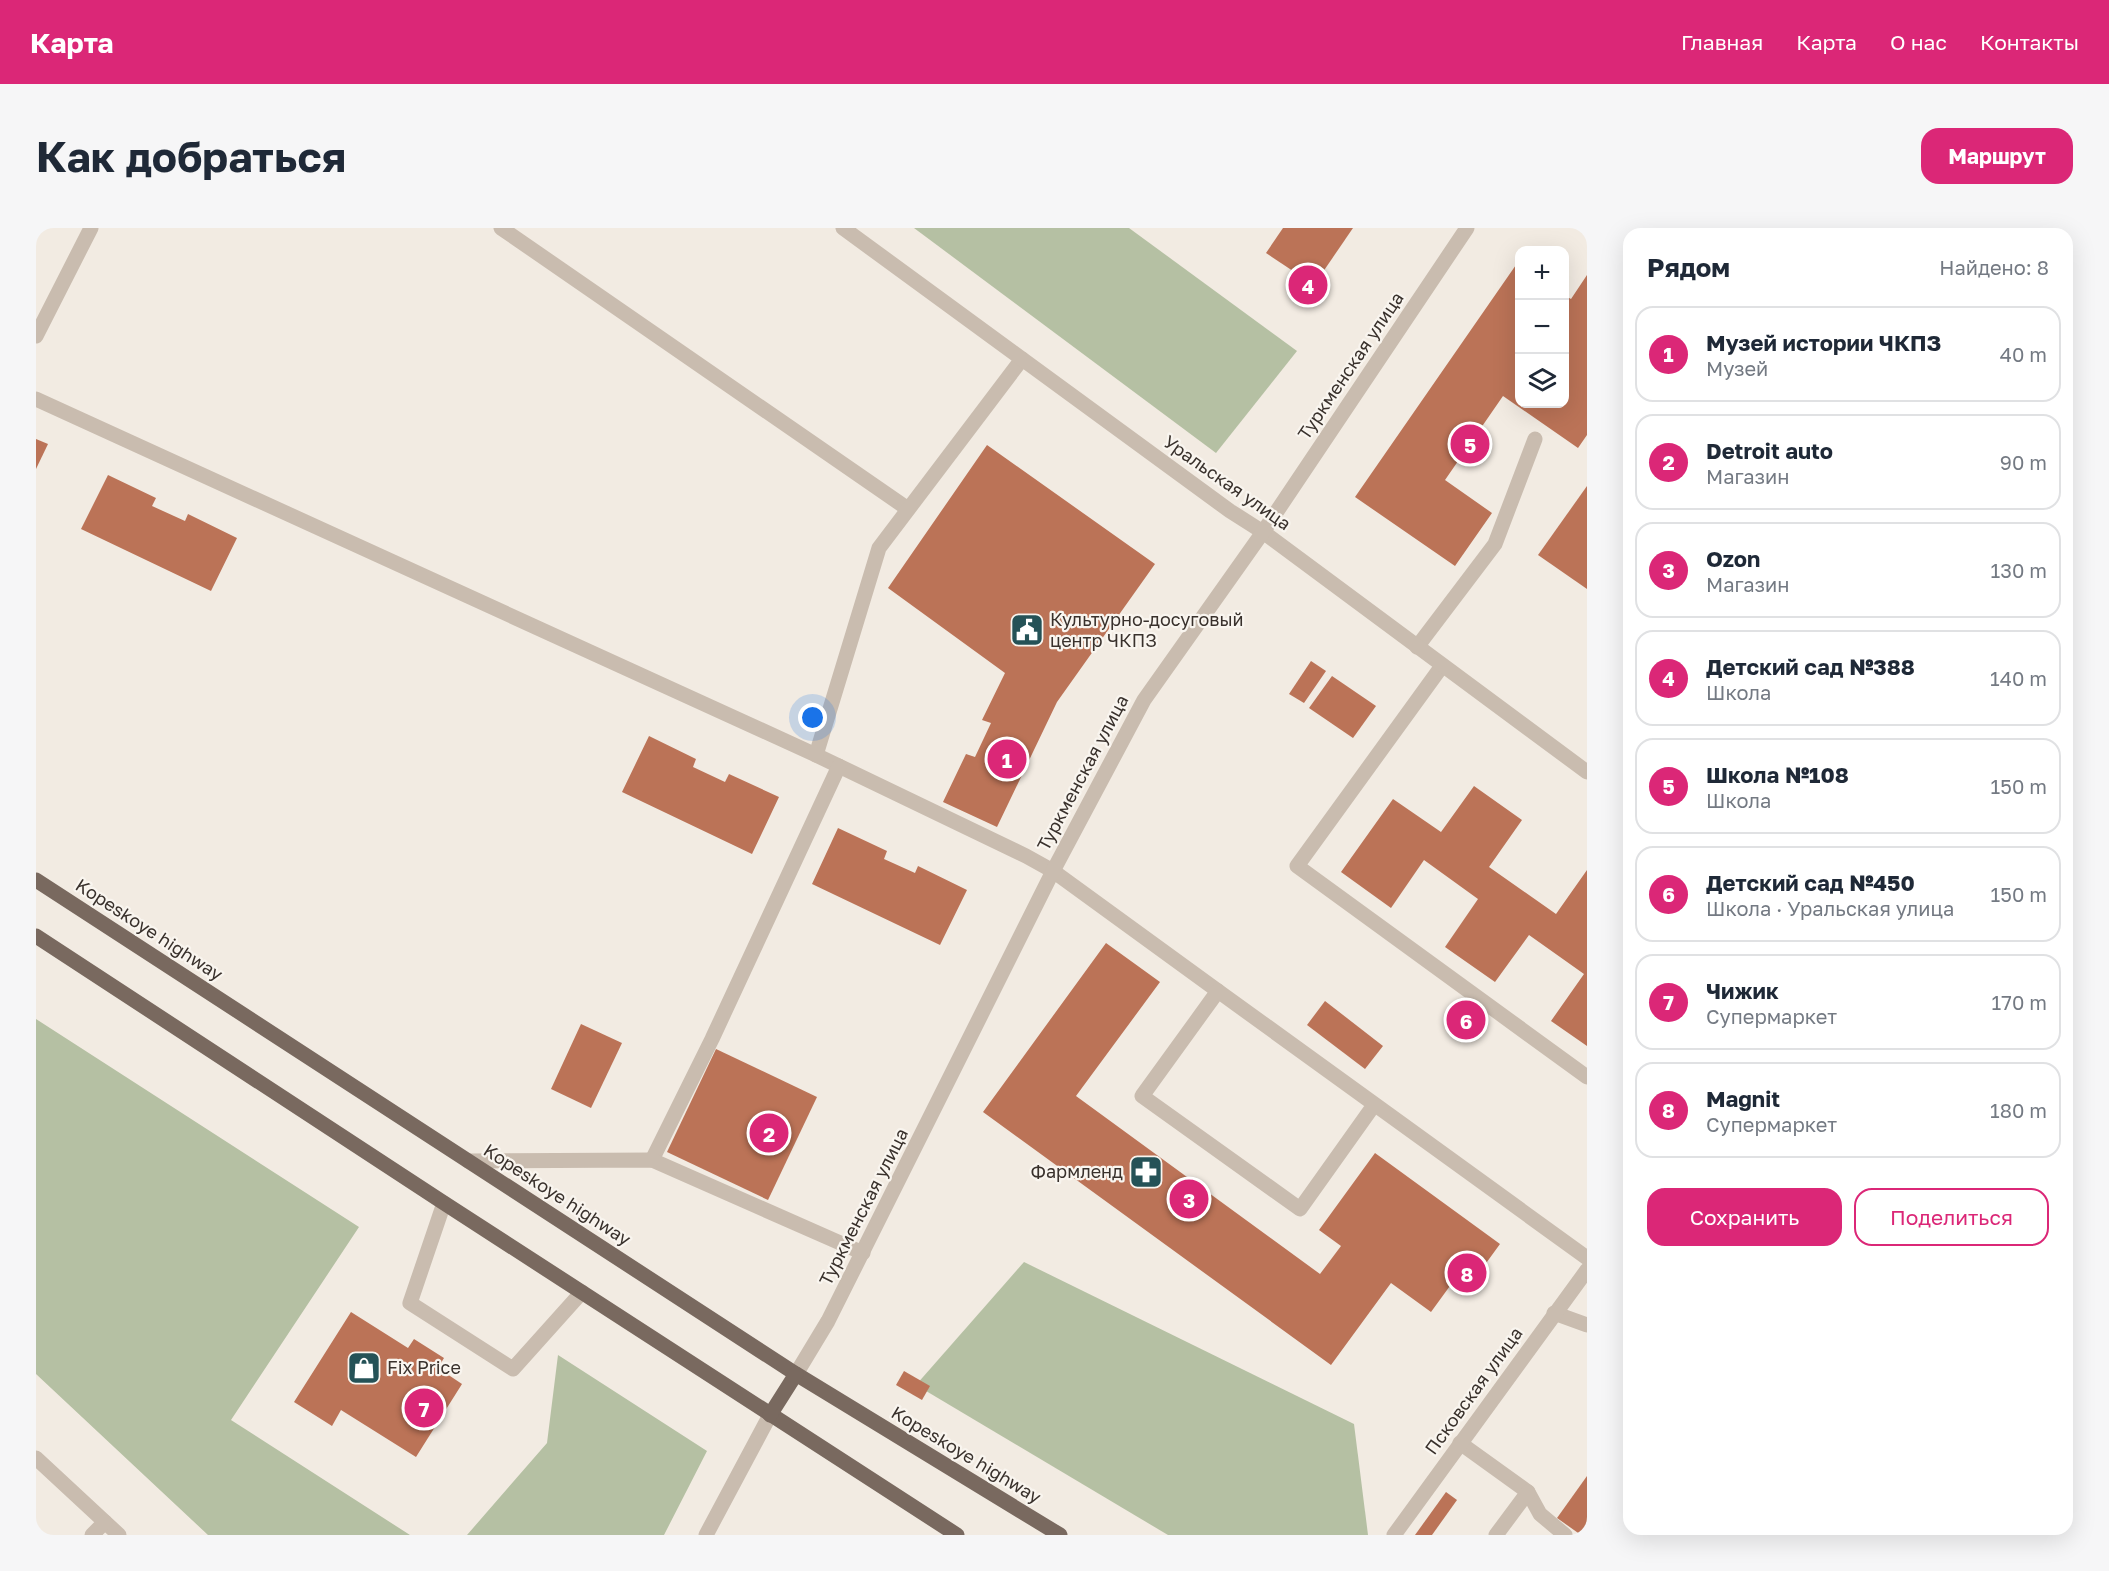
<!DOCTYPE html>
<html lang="ru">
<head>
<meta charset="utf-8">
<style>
	:root { --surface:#fff; --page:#f6f6f7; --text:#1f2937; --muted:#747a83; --line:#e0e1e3; --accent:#db2777 }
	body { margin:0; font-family:"Golos Text",sans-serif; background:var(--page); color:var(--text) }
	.controls { position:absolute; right:18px; top:18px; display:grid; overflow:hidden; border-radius:12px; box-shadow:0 6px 24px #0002 }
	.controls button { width:54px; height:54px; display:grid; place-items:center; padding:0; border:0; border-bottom:2px solid var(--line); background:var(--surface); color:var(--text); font:30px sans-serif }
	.you { position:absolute; left:777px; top:490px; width:21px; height:21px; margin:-15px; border:4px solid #fff; border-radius:50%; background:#1a73e8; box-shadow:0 0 0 9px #1a73e833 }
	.badge { display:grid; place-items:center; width:39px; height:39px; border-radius:50%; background:var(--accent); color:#fff; font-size:20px; font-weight:700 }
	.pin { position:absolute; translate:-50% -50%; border:3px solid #fff; box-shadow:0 2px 6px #0006 }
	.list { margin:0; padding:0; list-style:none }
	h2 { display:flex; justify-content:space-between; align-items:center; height:78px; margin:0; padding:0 24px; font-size:26px }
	h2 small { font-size:20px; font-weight:400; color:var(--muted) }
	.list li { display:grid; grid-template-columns:39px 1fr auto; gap:18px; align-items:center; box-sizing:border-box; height:96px; margin:0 12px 12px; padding:0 12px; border:2px solid var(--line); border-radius:18px }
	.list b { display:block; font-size:22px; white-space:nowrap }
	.list p { margin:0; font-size:20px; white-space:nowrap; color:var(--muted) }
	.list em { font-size:20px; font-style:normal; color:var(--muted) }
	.actions { display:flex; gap:12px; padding:18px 24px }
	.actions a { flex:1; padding:14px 0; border:2px solid var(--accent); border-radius:18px; text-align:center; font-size:21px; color:var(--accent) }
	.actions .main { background:var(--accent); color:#fff }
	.icon { flex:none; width:33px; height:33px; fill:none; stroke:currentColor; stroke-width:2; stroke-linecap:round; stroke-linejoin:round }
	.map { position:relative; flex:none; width:1551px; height:1307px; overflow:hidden; border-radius:18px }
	header { display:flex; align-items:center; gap:36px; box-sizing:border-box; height:84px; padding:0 30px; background:var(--accent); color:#fff }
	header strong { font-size:28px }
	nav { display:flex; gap:33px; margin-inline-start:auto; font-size:21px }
	.intro { display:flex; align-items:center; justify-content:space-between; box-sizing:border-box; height:144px; padding:0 36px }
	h1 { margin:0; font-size:42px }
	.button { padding:15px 27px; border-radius:18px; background:var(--accent); color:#fff; font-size:21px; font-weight:700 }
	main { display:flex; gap:36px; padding:0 36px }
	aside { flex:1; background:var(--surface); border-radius:18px; box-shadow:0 6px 24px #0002 }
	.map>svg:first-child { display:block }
	.green { fill:#b5c0a3 }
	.building { fill:#bb7357 }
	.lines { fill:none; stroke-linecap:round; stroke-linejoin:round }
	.service { stroke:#c9bcaf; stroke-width:15 }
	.minor { stroke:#c9bcaf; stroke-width:15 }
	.primary { stroke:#79695f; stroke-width:15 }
	.labels { text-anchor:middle; stroke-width:4.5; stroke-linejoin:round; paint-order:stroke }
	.street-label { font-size:18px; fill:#39312c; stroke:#f9f5ef }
	.poi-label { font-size:18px; fill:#39312c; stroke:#f9f5ef; text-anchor:start }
</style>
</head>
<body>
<header>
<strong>Карта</strong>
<nav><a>Главная</a><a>Карта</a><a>О нас</a><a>Контакты</a></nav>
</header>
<div class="intro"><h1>Как добраться</h1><a class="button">Маршрут</a></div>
<main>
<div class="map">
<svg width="1551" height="1307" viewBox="0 0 1551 1307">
	<rect width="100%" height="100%" fill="#f2ebe2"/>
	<!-- green -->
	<g class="green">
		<polygon points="878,0 1093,0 1261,123 1180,225"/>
		<polygon points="0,791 323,999 195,1192 374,1307 172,1307 0,1146"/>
		<polygon points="988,1034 1318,1196 1332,1307 1132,1307 880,1157"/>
		<polygon points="522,1127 671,1223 628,1307 431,1307 511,1215"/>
	</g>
	<!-- building -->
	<g class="building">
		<polygon points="1247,0 1317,0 1278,57 1230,25"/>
		<polygon points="1482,34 1484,176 1528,176 1528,67 1535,71 1551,47 1551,207 1542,220 1467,168 1409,252 1456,285 1419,338 1319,269"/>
		<polygon points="0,211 12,216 0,241"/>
		<polygon points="951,217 1119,336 1021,474 961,599 907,574 930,526 939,529 955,495 946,492 969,445 852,360"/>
		<polygon points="72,247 120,270 116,278 149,293 152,286 201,310 175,363 45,301"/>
		<polygon points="1551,258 1551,361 1502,327"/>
		<polygon points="1275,433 1290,443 1268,475 1253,466"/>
		<polygon points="1296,448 1340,478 1317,510 1273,480"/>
		<polygon points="613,508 660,531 657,539 689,554 693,546 743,569 716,626 586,564"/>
		<polygon points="1438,558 1486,592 1453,639 1520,686 1551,642 1551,818 1515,793 1548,746 1493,707 1459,754 1409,719 1442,671 1388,632 1355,680 1305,644 1357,571 1405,604"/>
		<polygon points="802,600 851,623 848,631 879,645 882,638 931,662 904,717 776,656"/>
		<polygon points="1070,715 1124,754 1040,868 1284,1046 1305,1018 1283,1002 1339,925 1464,1016 1432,1060 1419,1051 1395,1084 1355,1055 1295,1137 947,884"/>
		<polygon points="1289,773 1347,818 1329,841 1271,797"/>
		<polygon points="545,796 586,815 555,880 515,861"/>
		<polygon points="680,821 781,869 732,972 631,924"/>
		<polygon points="315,1084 372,1120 378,1111 408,1130 402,1140 426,1156 380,1229 305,1182 296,1198 258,1174"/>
		<polygon points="868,1143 894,1158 886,1172 860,1157"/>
		<polygon points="1551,1248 1551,1307 1545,1307 1521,1290"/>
		<polygon points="1410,1264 1421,1272 1396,1307 1379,1307"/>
	</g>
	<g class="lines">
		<!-- service -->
		<g class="service">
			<polyline points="465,0 872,281"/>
			<polyline points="0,108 55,0"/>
			<polyline points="0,171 780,527 990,628 1017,643 1182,763"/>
			<polyline points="1381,419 1459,316 1499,211"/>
			<polyline points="1406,438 1261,638 1551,849"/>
			<polyline points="780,527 843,320 986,131"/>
			<polyline points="1338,877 1264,981 1106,868 1182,763 1551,1030"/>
			<polyline points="616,932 676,811 803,538"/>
			<polyline points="432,933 616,932 827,1025"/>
			<polyline points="408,975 374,1075 477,1141 546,1064"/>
			<polyline points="1518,1085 1551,1097"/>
			<polyline points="1424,1215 1492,1264 1504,1286 1529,1307"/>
			<polyline points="0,1230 83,1307"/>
			<polyline points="56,1307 69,1294"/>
			<polyline points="670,1307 734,1187"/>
			<polyline points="1460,1307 1492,1264"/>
		</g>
		<!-- minor -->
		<g class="minor">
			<polyline points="807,0 1194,283 1227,304 1551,544"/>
			<polyline points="760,1146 792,1093 1017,643 1108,472 1227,304 1431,0"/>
			<polyline points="1358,1307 1551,1042"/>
		</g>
		<!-- primary -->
		<g class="primary">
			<polyline points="0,652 760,1146 1024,1307"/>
			<polyline points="0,708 408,975 921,1307"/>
			<polyline points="734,1187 760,1146"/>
		</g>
	</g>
	<!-- icons -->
	<defs>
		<symbol id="civic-square" viewBox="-11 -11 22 22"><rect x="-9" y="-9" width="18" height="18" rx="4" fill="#255257" stroke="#f9f5ef"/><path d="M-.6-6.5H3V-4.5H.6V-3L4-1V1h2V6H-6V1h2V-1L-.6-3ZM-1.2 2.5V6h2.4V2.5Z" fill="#fff"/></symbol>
		<symbol id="pharmacy-square" viewBox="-11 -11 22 22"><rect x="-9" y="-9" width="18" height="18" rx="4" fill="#255257" stroke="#f9f5ef"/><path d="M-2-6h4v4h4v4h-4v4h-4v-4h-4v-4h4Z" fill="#fff"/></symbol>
		<symbol id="shop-square" viewBox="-11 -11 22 22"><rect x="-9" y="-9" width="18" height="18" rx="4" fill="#255257" stroke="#f9f5ef"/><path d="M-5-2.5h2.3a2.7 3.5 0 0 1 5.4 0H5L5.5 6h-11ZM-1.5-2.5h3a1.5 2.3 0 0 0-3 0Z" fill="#fff"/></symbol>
	</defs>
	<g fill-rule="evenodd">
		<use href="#civic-square" x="972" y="383" width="38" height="38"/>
		<use href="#pharmacy-square" x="1091" y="925" width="38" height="38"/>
		<use href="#shop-square" x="309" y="1121" width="38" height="38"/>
	</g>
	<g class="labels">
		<!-- street labels -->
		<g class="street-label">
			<text transform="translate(1315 138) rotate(-56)" y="6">Туркменская улица</text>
			<text transform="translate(1191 255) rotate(35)" y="6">Уральская улица</text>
			<text transform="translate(1047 545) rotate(-62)" y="6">Туркменская улица</text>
			<text transform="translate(113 702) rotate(33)" y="6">Kopeskoye highway</text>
			<text transform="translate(521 967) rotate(33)" y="6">Kopeskoye highway</text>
			<text transform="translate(828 979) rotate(-63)" y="6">Туркменская улица</text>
			<text transform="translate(1438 1163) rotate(-54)" y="6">Псковская улица</text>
			<text transform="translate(930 1227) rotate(31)" y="6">Kopeskoye highway</text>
		</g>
		<!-- poi labels -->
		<g class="poi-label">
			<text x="1014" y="398">Культурно-досуговый<tspan x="1014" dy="21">центр ЧКПЗ</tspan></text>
			<text x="1087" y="950" text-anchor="end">Фармленд</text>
			<text x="351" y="1146">Fix Price</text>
		</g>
	</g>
</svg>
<div class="controls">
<button>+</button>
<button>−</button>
<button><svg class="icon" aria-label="layers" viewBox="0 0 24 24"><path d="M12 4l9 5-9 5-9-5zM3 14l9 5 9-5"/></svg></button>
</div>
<div class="you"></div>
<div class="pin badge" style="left:971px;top:531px">1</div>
<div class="pin badge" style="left:733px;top:905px">2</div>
<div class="pin badge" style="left:1153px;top:971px">3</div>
<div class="pin badge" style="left:1272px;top:57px">4</div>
<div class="pin badge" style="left:1434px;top:216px">5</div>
<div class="pin badge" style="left:1430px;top:792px">6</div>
<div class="pin badge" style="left:388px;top:1180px">7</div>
<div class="pin badge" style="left:1431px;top:1045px">8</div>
</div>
<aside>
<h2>Рядом<small>Найдено: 8</small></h2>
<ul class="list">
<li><span class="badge">1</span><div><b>Музей истории ЧКПЗ</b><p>Музей</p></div><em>40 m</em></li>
<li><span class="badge">2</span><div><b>Detroit auto</b><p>Магазин</p></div><em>90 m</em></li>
<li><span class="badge">3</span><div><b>Ozon</b><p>Магазин</p></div><em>130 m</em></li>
<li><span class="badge">4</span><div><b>Детский сад №388</b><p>Школа</p></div><em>140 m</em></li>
<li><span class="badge">5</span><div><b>Школа №108</b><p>Школа</p></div><em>150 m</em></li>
<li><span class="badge">6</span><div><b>Детский сад №450</b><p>Школа · Уральская улица</p></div><em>150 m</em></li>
<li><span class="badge">7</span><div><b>Чижик</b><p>Супермаркет</p></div><em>170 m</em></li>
<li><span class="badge">8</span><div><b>Magnit</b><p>Супермаркет</p></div><em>180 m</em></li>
</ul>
<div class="actions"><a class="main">Сохранить</a><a>Поделиться</a></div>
</aside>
</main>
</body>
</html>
